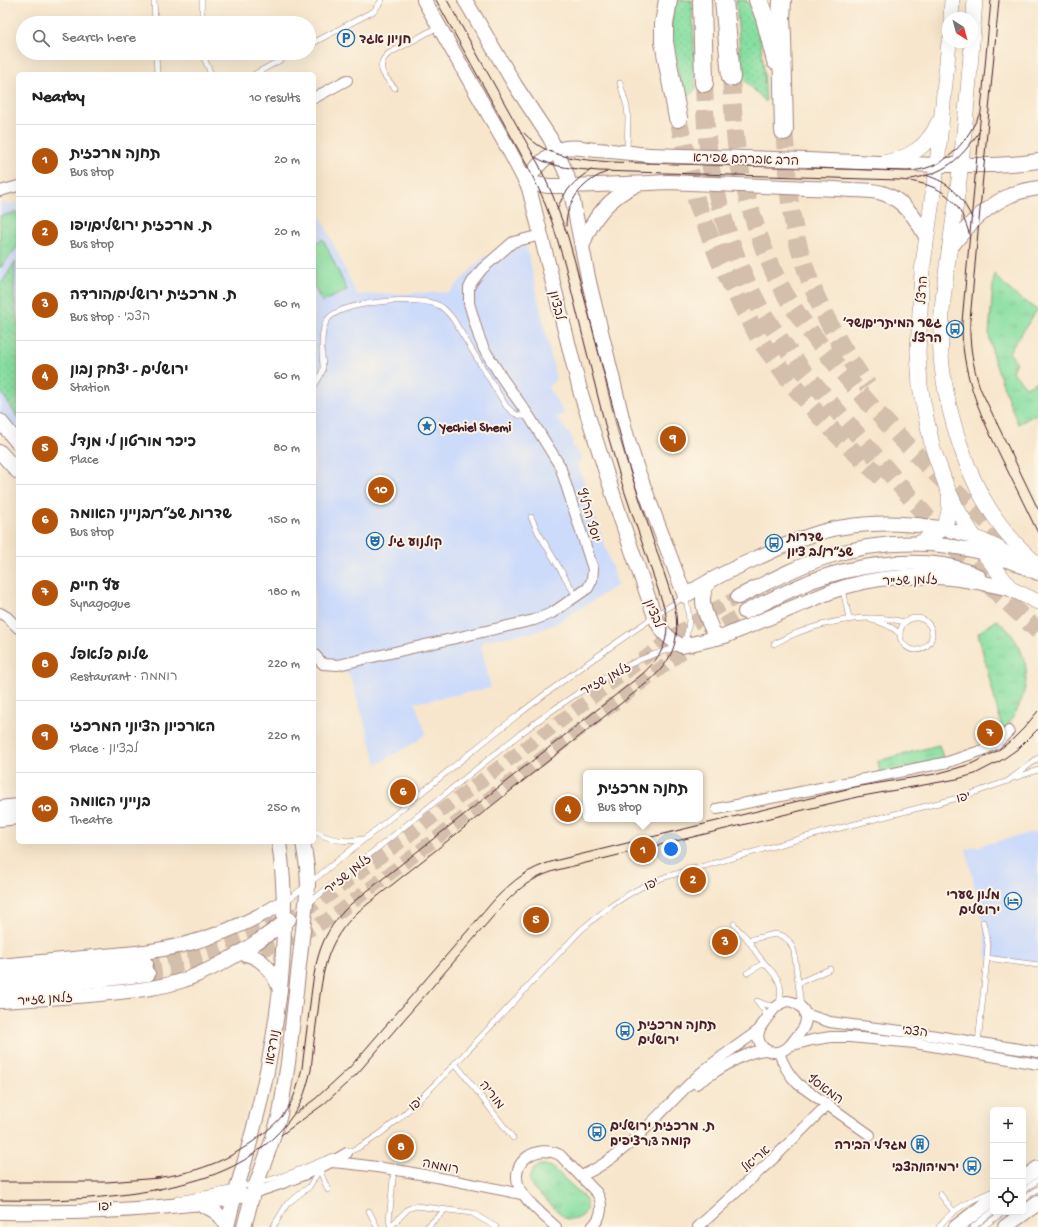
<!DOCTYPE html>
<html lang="en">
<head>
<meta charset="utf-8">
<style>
	:root { --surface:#fff; --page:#f2f2f2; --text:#222; --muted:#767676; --line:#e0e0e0; --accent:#b45309 }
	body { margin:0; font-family:"Gochi Hand","Playpen Sans Hebrew",sans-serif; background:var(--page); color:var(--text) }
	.controls { position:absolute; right:12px; bottom:12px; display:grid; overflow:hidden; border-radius:6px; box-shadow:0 4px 16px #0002 }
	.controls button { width:36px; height:36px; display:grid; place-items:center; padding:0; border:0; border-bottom:1px solid var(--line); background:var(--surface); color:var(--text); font:20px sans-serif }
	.compass { position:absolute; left:942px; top:12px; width:36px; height:36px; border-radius:50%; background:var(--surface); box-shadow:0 4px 16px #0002; rotate:144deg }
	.you { position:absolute; left:671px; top:849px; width:14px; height:14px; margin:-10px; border:3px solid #fff; border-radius:50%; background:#1a73e8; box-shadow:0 0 0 6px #1a73e833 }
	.badge { display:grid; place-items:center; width:26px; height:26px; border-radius:50%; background:var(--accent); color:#fff; font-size:13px; font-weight:700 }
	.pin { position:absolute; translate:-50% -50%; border:2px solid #fff; box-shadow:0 1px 4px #0006 }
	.popup { position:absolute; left:583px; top:770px; width:120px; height:52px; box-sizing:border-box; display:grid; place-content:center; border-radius:6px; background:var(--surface); filter:drop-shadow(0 1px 3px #0005); font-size:13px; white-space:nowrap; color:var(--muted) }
	.popup b { font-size:15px; color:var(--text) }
	.popup::after { content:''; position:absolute; left:50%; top:100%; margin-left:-8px; border:8px solid transparent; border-top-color:var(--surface) }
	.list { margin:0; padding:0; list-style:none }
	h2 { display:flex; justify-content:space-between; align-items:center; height:52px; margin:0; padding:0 16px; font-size:17px }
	h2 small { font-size:13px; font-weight:400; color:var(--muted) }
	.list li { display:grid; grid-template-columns:26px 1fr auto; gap:12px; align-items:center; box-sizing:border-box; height:72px; padding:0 16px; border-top:1px solid var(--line) }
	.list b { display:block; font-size:15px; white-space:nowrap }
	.list p { margin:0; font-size:13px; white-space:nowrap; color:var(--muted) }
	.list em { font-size:13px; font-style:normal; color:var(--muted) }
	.icon { flex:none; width:22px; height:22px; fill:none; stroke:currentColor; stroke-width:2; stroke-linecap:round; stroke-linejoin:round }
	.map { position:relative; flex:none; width:1038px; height:1227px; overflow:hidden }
	.search { position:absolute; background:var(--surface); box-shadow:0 4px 16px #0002; left:16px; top:16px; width:300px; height:44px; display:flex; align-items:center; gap:10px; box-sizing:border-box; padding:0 14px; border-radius:22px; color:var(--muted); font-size:15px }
	.panel { position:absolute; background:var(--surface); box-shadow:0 4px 16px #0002; left:16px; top:72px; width:300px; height:772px; border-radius:6px }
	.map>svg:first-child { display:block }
	.built { fill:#cddbfa }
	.grass { fill:url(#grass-dots); stroke:#697f66 }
	.park { fill:url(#park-tufts); stroke:#697f66 }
	.pitch { fill:#88dfa2; stroke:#697f66 }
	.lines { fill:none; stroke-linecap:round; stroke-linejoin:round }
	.secondary-tunnel { stroke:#d4beac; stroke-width:14; stroke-dasharray:14 7; stroke-linecap:butt }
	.highway-tunnel { stroke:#d4beac; stroke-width:18; stroke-dasharray:18 9; stroke-linecap:butt }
	.lane-casing { stroke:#a0827c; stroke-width:6 }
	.street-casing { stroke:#a0827c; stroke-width:12 }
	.secondary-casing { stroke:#a0827c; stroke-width:16 }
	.primary-casing { stroke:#a0827c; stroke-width:16 }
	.highway-casing { stroke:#a0827c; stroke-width:20 }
	.lane { stroke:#fff; stroke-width:5 }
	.street { stroke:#fff; stroke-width:10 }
	.secondary { stroke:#fff; stroke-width:14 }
	.primary { stroke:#fff; stroke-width:15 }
	.highway { stroke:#fff; stroke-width:18 }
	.tram { stroke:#4a1f2b; stroke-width:1 }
	.secondary-bridge-casing { stroke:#a0827c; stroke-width:16; stroke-linecap:butt }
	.secondary-bridge { stroke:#fff; stroke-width:14 }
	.labels { text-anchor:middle; stroke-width:4; stroke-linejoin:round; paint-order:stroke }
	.poi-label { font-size:13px; font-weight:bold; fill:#4a1f2b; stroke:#fcf5e5; text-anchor:start }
	.street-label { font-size:13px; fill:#4a1f2b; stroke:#fcf5e5 }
</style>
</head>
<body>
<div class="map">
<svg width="1038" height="1227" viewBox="0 0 1038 1227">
	<defs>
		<pattern id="grass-dots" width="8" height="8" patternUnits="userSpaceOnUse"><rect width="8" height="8" fill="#88dfa2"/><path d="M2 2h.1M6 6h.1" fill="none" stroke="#77bf8c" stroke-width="1.8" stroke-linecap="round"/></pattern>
		<pattern id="park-tufts" width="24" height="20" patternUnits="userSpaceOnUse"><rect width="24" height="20" fill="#88dfa2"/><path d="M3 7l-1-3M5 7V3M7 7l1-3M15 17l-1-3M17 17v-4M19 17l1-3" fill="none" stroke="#77bf8c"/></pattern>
	</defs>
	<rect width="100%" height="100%" fill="#fcf5e5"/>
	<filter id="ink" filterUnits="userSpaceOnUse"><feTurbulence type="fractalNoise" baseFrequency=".025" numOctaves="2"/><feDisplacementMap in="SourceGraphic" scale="8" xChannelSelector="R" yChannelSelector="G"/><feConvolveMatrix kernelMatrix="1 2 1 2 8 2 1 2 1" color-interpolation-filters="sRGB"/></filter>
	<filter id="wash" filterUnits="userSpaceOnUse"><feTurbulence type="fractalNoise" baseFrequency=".012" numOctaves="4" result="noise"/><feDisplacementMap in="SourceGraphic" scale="16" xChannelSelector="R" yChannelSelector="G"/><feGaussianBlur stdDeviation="0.9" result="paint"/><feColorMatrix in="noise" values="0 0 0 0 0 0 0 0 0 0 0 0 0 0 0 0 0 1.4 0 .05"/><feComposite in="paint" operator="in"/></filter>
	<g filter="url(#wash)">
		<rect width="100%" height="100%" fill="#f7e6cc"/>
		<!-- built -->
		<g class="built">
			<polygon points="18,202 18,443 0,421 0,203 12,204"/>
			<polygon points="314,202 357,295 449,292 484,257 524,244 527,248 556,379 548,387 564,413 557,418 573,439 572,445 583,458 578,464 618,585 557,623 535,632 485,640 481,646 491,688 415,703 426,733 417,741 377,764 350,675 323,664 314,655"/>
			<polygon points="1038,831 1038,965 987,958 984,925 966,849"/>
		</g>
		<!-- grass -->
		<g class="grass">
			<polygon points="675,0 692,0 696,89 684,101 670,35"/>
			<path d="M736 0H746C763 22 764 74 766 102L742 78Z"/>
			<polygon points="15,262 14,296 18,324 18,418 0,390 0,286"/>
		</g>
		<!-- park -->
		<g class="park">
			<polygon points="18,212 18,246 0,268 0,216"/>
			<polygon points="994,274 1015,295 1037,310 1009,352 1016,362 1012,371 1026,387 1038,381 1038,413 1018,424 1010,404 994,360 989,335"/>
			<path d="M997 620C1002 625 1008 629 1012 635 1037 670 1026 701 1003 732L978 633Z"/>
			<polygon points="939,745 944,761 880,774 878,761"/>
			<path d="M541 1165H545L552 1167 584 1197C592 1210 580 1224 565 1218L533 1188C527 1179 530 1169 541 1165Z"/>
		</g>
		<!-- pitch -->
		<polygon class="pitch" points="323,239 347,290 322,302 314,286 314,244"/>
	</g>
	<g filter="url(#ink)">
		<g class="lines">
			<!-- secondary-tunnel -->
			<g class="secondary-tunnel">
				<path d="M241 957C278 946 306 934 339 912L677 656 705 636 745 612"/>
				<path d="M146 964C161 961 175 959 189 956 237 946 286 921 328 896L675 635 715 609 738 597"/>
				<polyline points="148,974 217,963"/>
			</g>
			<!-- highway-tunnel -->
			<g class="highway-tunnel">
				<path d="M731 77C733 106 734 136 739 164 747 199 757 235 772 268 787 303 810 332 834 362 861 395 890 428 921 459 949 487 980 514 1009 542"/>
				<path d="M704 83C705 111 706 140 711 168 713 181 717 194 720 206 731 245 745 284 766 318 777 336 789 351 801 368L936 528 992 588 1038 631"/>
				<polyline points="678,118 697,203 719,260 740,303 760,340 792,384 822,419 850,448 881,477"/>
				<path d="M784 131C787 157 787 184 791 210 801 274 830 334 868 386"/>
			</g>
			<defs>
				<g id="lane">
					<polyline points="154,0 155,23"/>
					<polyline points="202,0 202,23"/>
					<polyline points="309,45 374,11 382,0"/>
					<polyline points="156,53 157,74"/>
					<polyline points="204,53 204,58 211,74"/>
					<polyline points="255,74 293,53"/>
					<polyline points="620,83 627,107 628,117 627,152"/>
					<path d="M395 88C385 77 374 67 388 54L438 27"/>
					<path d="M314 386C318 380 323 374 323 367 323 363 322 359 322 355 322 344 321 328 328 319 342 301 418 296 438 305 445 308 449 314 453 319L506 406C513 413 519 418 529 416"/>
					<polyline points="531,517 538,532 576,596"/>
					<polyline points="843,589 849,619"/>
					<circle cx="916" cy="634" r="16"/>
					<path d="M871 620C882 622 891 626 899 633"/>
					<path d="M774 644C802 628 842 617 874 618 885 618 895 620 905 622"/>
					<polyline points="1014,778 1038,770"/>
					<path d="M314 831C329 840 346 843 363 839"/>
					<path d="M285 902C361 844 434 781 509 722 566 677 625 636 685 596 690 614 691 629 682 646 665 651 648 655 633 663 592 681 555 708 520 734L309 903"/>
					<path d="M734 924C737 929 741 932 745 936 751 943 755 952 761 959 774 975 785 980 779 1003"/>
					<polyline points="748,940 775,934 783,936 789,941 794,951 801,1006"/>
					<polyline points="987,958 1038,965"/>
					<polyline points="747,973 764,963"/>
					<polyline points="798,983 830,969"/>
					<polyline points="757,1001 767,1005 776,1006"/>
					<polyline points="758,1002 765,1012 766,1019"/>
					<polyline points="978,1043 987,958 988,945 983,922"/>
					<polyline points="455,1063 513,1138"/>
					<polyline points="624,1126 635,1137"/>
					<path d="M347 1153C384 1137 413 1106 441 1078 489 1030 534 979 581 930 606 908 633 888 665 877L824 832 962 797 1008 781 1038 758"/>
					<polyline points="319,1169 328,1190"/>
					<polyline points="1023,1191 1038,1180"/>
					<polyline points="940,1194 954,1212"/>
					<path d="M177 1199C213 1192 250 1187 285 1175 301 1170 317 1162 333 1156"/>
					<polyline points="1023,1199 1038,1189"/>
					<polyline points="369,1211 377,1227"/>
					<polyline points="391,1226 389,1221 394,1169"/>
					<polyline points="273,1227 287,1204 309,1187 316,1176 318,1170"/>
					<polyline points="390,1227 408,1209 416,1206 472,1213 496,1227"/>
					<polyline points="427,1227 445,1210"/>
					<path d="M939 1227C951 1209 974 1199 993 1191"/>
					<polyline points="973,1227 993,1211"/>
					<polyline points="982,1227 1004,1212"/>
				</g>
				<g id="street">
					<polyline points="314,98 347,80"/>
					<polyline points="0,191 18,186"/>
					<polyline points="0,613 7,617 18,628"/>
					<polyline points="314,654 323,664 338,665 534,620 552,613 588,588 592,580 593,569 560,466 529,416 502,378 484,349 479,337 469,303 469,288 472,282 482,269 513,242 541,235"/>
					<polyline points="717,809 948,762 983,750 996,744 1009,731"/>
					<path d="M787 1001C799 1002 809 1011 805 1024 804 1029 800 1033 797 1036 794 1040 791 1045 787 1048 778 1055 765 1053 760 1043 756 1035 759 1028 765 1021 771 1013 776 1004 787 1001Z"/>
					<polyline points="805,1014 830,1022 844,1024 917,1033 1038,1052"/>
					<polyline points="789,1046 812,1040 831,1037 850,1037 915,1043 1038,1064"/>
					<path d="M779 1052C783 1065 788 1074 798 1084L870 1135"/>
					<path d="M696 1084C716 1072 743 1051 766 1050"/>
					<path d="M331 1162C396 1167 459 1182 522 1194"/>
					<path d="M581 1176C627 1157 665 1105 702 1072 720 1057 740 1044 759 1030"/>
					<path d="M253 1193C286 1183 317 1171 347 1153"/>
					<path d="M556 1227C546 1218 523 1199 519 1187 509 1161 538 1143 560 1155L597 1193C604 1205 602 1217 592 1227"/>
					<polyline points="698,1227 776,1156 827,1105"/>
				</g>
				<g id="secondary">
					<path d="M424 0 509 150 529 188 581 394 621 519 655 617C661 631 668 639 682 646L725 636 830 592C874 575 926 573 972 581 985 583 998 586 1011 589"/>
					<path d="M465 0 515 85 550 138 558 155 567 175 572 197 589 282 625 430 637 469 685 596C707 581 732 569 757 558 779 548 801 537 825 531 871 519 926 522 972 536"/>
					<path d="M807 160C852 162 898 164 944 165 975 165 1007 166 1038 161"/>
					<path d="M527 183C534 168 548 152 565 148 575 146 586 149 596 150 614 151 631 153 649 155"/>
					<polyline points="527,183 549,186 570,186 650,183"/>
					<path d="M808 188C822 188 837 189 851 190 861 190 872 190 882 193 903 199 916 218 926 237"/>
					<path d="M582 247C591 219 610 197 636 185"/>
					<path d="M949 250C965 228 985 206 1011 195 1019 191 1029 190 1038 188"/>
					<polyline points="0,421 18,443"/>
					<polyline points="0,452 18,472"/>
					<path d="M711 580C694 597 708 620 716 638"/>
					<path d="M738 597C766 583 795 567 826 557 897 534 971 541 1038 573"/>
					<path d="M745 612C768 601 791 589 814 580 854 566 901 559 943 565 955 567 967 571 978 576"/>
					<polyline points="0,808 18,806"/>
					<polyline points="0,819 18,817"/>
					<path d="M240 953C261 955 272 970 280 989"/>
					<path d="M0 966C38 962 77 959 115 955 140 953 165 950 190 943 223 934 254 920 284 902"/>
					<polyline points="0,977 27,976 146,964"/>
					<polyline points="0,988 56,985 148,974"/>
					<path d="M0 1001C33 999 67 997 100 994 129 991 157 989 184 980 223 966 257 943 289 919"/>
					<polyline points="1023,1179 1038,1168"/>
					<path d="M198 1204C212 1208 220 1213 227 1226"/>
					<path d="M0 1212C57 1213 114 1212 170 1206 195 1204 219 1201 242 1195"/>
					<path d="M227 1227C233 1198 243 1170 250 1142 276 1047 293 940 279 842"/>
					<polyline points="244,1227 253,1193 272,1141 280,1114 288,1063 308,885 307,867 303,842"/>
					<polyline points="956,1227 993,1199"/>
					<polyline points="1005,1227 1038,1203"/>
				</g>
				<g id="primary">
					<polyline points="951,18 952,0"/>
					<polyline points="972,41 975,0"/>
					<polyline points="949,42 937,165 922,271 918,352 920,386 926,417 933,449 947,488 957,509 983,552 1011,589 1038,602"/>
					<path d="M972 42C968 93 964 144 957 195 952 234 945 273 942 312 941 326 940 340 941 354 942 374 946 394 951 414 967 475 989 523 1038 565"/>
					<path d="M883 163C909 158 927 148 938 123"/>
					<polyline points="972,536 996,547 1030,570"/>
					<path d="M920 543C943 530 951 524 949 497"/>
				</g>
				<g id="highway">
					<polyline points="668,0 664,24 664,42 678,118"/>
					<polyline points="702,0 704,83"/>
					<polyline points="724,0 731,77"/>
					<polyline points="758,0 765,18 776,61"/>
					<polyline points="782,0 781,19 782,37 784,131"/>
				</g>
			</defs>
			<!-- lane casing -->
			<use href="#lane" class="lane-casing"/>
			<!-- street casing -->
			<use href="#street" class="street-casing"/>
			<!-- secondary casing -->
			<use href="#secondary" class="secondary-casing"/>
			<!-- primary casing -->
			<use href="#primary" class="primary-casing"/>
			<!-- highway casing -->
			<use href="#highway" class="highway-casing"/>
			<!-- lane -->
			<use href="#lane" class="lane"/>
			<!-- street -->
			<use href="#street" class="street"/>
			<!-- secondary -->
			<use href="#secondary" class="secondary"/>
			<!-- primary -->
			<use href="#primary" class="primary"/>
			<!-- highway -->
			<use href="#highway" class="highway"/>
			<!-- tram -->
			<g class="tram">
				<path d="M991 0 962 322C961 371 978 410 999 453 1012 480 1025 506 1038 533"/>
				<path d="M999 0 970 320C969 344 973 366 980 388L1038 509"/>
				<path d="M524 133C548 159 578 159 611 162L907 171C943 170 964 147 979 115"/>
				<path d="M535 157C553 168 577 169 599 171L899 180C937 183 958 195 969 233"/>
				<path d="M925 175C950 182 961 195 972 218"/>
				<path d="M911 179C945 173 960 160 979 132"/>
				<path d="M557 210C563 192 575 180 591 170"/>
				<path d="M566 226C566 201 584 180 607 172"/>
				<path d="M296 1113 315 1099 350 1067 495 899C515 879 527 869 554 861L855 787 935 774 954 769 971 764 997 751 1012 740 1024 728 1038 711"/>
				<path d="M281 1135 324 1104 357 1074 503 905C522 886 530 879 557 870L857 797 957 779 975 774 1002 760 1019 748 1038 729"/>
				<path d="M155 1178C195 1173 227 1162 259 1137 271 1128 282 1118 289 1106 296 1094 299 1081 302 1068 305 1047 307 1025 310 1004 315 962 319 933 352 903L641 675C663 656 671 638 665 610L623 487 606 429 565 265 552 222 542 196 528 167 436 0"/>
				<polyline points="0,1182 107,1182 160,1178"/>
				<path d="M155 1190C178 1185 203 1180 225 1170 251 1159 277 1138 293 1115 303 1102 307 1086 311 1070 313 1050 315 1031 318 1011 323 970 326 941 359 911L648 682C675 659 681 637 674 603L627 461 575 262 568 237 553 196 539 165 447 0"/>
				<path d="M0 1200C54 1201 107 1199 160 1189"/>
			</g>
			<defs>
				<g id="secondary-bridge">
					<polyline points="649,155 807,160"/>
					<polyline points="650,183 667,182 808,188"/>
				</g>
			</defs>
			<!-- secondary-bridge casing -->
			<use href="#secondary-bridge" class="secondary-bridge-casing"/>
			<!-- secondary-bridge -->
			<use href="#secondary-bridge" class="secondary-bridge"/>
		</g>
	</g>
	<!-- icons -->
	<defs>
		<symbol id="parking-ring" viewBox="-11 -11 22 22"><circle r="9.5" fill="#fcf5e5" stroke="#1f6fb2" stroke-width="1.5"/><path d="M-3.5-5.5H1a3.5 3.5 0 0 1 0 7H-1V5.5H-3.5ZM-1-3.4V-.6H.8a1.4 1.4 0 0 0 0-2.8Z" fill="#1f6fb2"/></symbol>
		<symbol id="bus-ring" viewBox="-11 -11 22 22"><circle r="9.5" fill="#fcf5e5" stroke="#1f6fb2" stroke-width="1.5"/><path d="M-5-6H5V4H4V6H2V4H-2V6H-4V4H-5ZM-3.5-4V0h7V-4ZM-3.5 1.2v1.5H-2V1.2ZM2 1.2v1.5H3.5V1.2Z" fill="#1f6fb2"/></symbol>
		<symbol id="sight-ring" viewBox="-11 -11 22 22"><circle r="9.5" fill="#fcf5e5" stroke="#1f6fb2" stroke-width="1.5"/><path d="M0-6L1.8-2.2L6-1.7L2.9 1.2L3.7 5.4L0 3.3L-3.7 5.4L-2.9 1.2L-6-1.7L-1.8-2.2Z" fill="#1f6fb2"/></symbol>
		<symbol id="theatre-ring" viewBox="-11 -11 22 22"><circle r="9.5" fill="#fcf5e5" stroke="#1f6fb2" stroke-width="1.5"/><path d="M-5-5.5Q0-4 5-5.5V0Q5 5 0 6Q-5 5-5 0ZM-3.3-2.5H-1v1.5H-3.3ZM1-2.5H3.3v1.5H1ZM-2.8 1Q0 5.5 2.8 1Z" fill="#1f6fb2"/></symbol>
		<symbol id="hotel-ring" viewBox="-11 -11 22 22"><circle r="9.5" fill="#fcf5e5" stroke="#1f6fb2" stroke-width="1.5"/><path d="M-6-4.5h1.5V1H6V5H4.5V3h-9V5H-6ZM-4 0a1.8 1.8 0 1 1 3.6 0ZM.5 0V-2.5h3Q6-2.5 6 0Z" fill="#1f6fb2"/></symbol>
		<symbol id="building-ring" viewBox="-11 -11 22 22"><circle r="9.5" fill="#fcf5e5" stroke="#1f6fb2" stroke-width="1.5"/><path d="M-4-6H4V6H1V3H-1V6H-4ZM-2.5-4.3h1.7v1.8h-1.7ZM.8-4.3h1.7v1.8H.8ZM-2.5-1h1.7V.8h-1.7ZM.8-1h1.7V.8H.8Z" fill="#1f6fb2"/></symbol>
	</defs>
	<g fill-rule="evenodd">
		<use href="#parking-ring" x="336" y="28" width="20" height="20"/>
		<use href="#bus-ring" x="945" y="319" width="20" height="20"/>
		<use href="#sight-ring" x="417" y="416" width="20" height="20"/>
		<use href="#theatre-ring" x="365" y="531" width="20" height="20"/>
		<use href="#bus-ring" x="764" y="533" width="20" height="20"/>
		<use href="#hotel-ring" x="1003" y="891" width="20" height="20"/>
		<use href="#bus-ring" x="615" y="1021" width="20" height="20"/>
		<use href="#bus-ring" x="587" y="1122" width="20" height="20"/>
		<use href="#building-ring" x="910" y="1134" width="20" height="20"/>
		<use href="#bus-ring" x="962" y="1156" width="20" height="20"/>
	</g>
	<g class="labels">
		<!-- poi labels -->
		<g class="poi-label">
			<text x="359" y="43">חניון אגד</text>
			<text x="942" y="327" text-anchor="end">גשר המיתרים/שד׳<tspan x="942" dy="15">הרצל</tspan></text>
			<text x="440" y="431">Yechiel Shemi</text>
			<text x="787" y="541">שדרות<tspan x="787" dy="15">שז״ר/לב ציון</tspan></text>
			<text x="388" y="546">קולנוע גיל</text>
			<text x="1000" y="899" text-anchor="end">מלון שערי<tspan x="1000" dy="15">ירושלים</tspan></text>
			<text x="638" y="1029">תחנה מרכזית<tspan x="638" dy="15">ירושלים</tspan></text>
			<text x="610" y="1130">ת. מרכזית ירושלים<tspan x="610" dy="15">קומה 3/רציפים</tspan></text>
			<text x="907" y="1149" text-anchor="end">מגדלי הבירה</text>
			<text x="959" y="1171" text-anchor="end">ירמיהו/הצבי</text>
		</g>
		<!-- street labels -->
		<g class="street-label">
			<text transform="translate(746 158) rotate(2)" y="5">הרב אברהם שפירא</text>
			<text transform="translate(921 290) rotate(-86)" y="5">הרצל</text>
			<text transform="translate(558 305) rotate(76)" y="5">לבציון</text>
			<text transform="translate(590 515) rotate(73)" y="5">יוסף הרליץ</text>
			<text transform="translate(910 579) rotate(-2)" y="5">זלמן שז"ר</text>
			<text transform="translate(655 613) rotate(67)" y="5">לבציון</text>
			<text transform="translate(605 678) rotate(-29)" y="5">זלמן שז"ר</text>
			<text transform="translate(963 796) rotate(-16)" y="5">יפו</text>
			<text transform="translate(347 873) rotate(-39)" y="5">זלמן שז"ר</text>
			<text transform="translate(651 883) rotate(-25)" y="5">יפו</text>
			<text transform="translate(45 998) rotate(-4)" y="5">זלמן שז"ר</text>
			<text transform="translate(915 1030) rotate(7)" y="5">הצבי</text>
			<text transform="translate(271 1047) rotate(-80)" y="5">נורדאו</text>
			<text transform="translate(826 1088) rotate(36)" y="5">המאסף</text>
			<text transform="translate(493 1094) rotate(52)" y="5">מוריה</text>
			<text transform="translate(415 1103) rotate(-43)" y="5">יפו</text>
			<text transform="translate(755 1158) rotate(-42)" y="5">אריאל</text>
			<text transform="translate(441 1165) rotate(11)" y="5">רוממה</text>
			<text transform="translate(105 1205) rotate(-3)" y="5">יפו</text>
		</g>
	</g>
</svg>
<div class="controls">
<button>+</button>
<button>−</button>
<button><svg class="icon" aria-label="locate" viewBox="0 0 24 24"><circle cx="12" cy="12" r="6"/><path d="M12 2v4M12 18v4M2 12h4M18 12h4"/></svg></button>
</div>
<svg class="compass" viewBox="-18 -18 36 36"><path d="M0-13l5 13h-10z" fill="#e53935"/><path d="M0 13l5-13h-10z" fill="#767676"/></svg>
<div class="you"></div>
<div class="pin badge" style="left:643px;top:850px">1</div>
<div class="popup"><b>תחנה מרכזית</b>Bus stop</div>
<div class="pin badge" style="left:693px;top:880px">2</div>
<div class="pin badge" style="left:725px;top:942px">3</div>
<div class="pin badge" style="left:568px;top:809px">4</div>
<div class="pin badge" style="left:536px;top:920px">5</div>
<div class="pin badge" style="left:403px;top:792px">6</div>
<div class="pin badge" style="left:990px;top:733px">7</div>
<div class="pin badge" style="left:401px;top:1147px">8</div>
<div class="pin badge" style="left:673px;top:439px">9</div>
<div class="pin badge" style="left:381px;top:490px">10</div>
<div class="search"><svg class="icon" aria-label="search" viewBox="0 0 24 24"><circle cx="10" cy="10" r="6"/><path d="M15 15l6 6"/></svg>Search here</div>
<section class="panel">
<h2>Nearby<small>10 results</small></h2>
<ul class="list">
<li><span class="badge">1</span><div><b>תחנה מרכזית</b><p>Bus stop</p></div><em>20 m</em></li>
<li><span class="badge">2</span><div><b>ת. מרכזית ירושלים/יפו</b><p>Bus stop</p></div><em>20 m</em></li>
<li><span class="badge">3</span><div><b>ת. מרכזית ירושלים/הורדה</b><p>Bus stop · הצבי</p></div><em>60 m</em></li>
<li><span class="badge">4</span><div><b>ירושלים - יצחק נבון</b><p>Station</p></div><em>60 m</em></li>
<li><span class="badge">5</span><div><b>כיכר מורטון ל' מנדל</b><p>Place</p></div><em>80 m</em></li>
<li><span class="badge">6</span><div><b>שדרות שז״ר/בנייני האומה</b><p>Bus stop</p></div><em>150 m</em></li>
<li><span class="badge">7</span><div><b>עץ חיים</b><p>Synagogue</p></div><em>180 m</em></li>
<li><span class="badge">8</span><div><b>שלום פלאפל</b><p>Restaurant · רוממה</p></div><em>220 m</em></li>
<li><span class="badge">9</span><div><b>הארכיון הציוני המרכזי</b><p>Place · לבציון</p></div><em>220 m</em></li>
<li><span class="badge">10</span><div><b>בנייני האומה</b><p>Theatre</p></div><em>250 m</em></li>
</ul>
</section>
</div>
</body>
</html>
